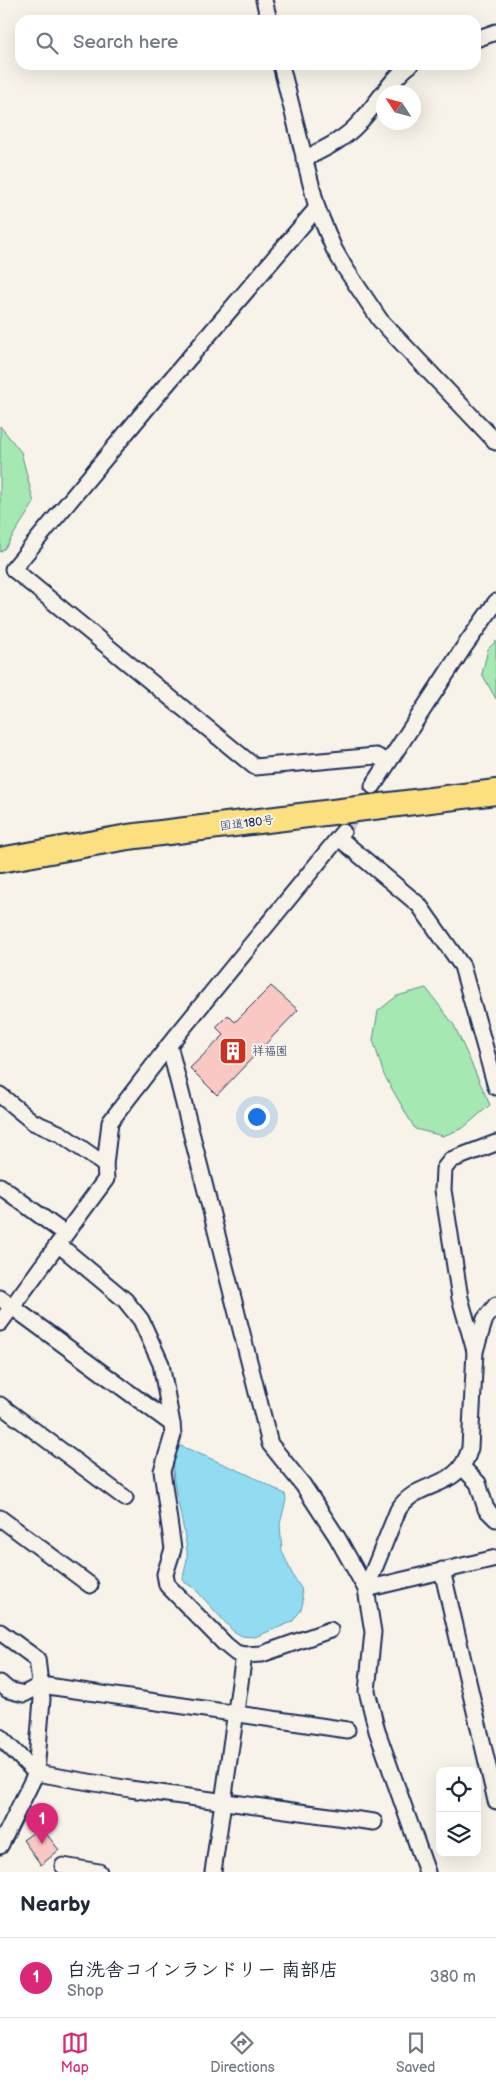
<!DOCTYPE html>
<html lang="en">
<head>
<meta charset="utf-8">
<style>
	:root { --surface:#fff; --page:#f6f6f7; --text:#1f2937; --muted:#747a83; --line:#e0e1e3; --accent:#db2777 }
	body { margin:0; font-family:"Balsamiq Sans","Klee One",sans-serif; background:var(--page); color:var(--text) }
	.controls { position:absolute; right:15px; bottom:15px; display:grid; overflow:hidden; border-radius:10px; box-shadow:0 5px 20px #0002 }
	.controls button { width:45px; height:45px; display:grid; place-items:center; padding:0; border:0; border-bottom:1px solid var(--line); background:var(--surface); color:var(--text); font:25px sans-serif }
	.compass { position:absolute; left:376px; top:85px; width:45px; height:45px; border-radius:50%; background:var(--surface); box-shadow:0 5px 20px #0002; rotate:306deg }
	.you { position:absolute; left:256px; top:1116px; width:18px; height:18px; margin:-12px; border:4px solid #fff; border-radius:50%; background:#1a73e8; box-shadow:0 0 0 8px #1a73e833 }
	.badge { display:grid; place-items:center; width:32px; height:32px; border-radius:50%; background:var(--accent); color:#fff; font-size:16px; font-weight:700 }
	.pin { position:absolute; translate:-50% -41px; filter:drop-shadow(0 1px 2px #0008) }
	.pin::after { content:''; position:absolute; top:26px; width:18px; height:15px; background:inherit; clip-path:polygon(0 0,100% 0,50% 100%) }
	.list { margin:0; padding:0; list-style:none }
	h2 { display:flex; justify-content:space-between; align-items:center; height:65px; margin:0; padding:0 20px; font-size:21px }
	h2 small { font-size:16px; font-weight:400; color:var(--muted) }
	.list li { display:grid; grid-template-columns:32px 1fr auto; gap:15px; align-items:center; box-sizing:border-box; height:80px; padding:0 20px; border-top:1px solid var(--line) }
	.list b { display:block; font-size:19px; white-space:nowrap }
	.list p { margin:0; font-size:16px; white-space:nowrap; color:var(--muted) }
	.list em { font-size:16px; font-style:normal; color:var(--muted) }
	.icon { flex:none; width:28px; height:28px; fill:none; stroke:currentColor; stroke-width:2; stroke-linecap:round; stroke-linejoin:round }
	.map { position:relative; flex:none; width:496px; height:1872px; overflow:hidden }
	.search { position:absolute; background:var(--surface); box-shadow:0 5px 20px #0002; left:15px; right:15px; top:15px; height:55px; display:flex; align-items:center; gap:12px; box-sizing:border-box; padding:0 18px; border-radius:15px; color:var(--muted); font-size:19px }
	.sheet { height:145px; background:var(--surface) }
	nav { display:flex; justify-content:space-around; align-items:center; box-sizing:border-box; height:70px; border-top:1px solid var(--line); background:var(--surface); font-size:14px; color:var(--muted) }
	nav a { display:grid; justify-items:center; gap:2px }
	nav .on { color:var(--accent) }
	.map>svg:first-child { display:block }
	.green { fill:#a5e8b2; stroke:#608c88 }
	.water { fill:#91dcf1; stroke:#6297b6 }
	.building { fill:#f9c8c3; stroke:#1b2f5e }
	.lines { fill:none; stroke-linecap:round; stroke-linejoin:round }
	.minor-tunnel { stroke:#cbcccc; stroke-width:15; stroke-dasharray:15 8; stroke-linecap:butt }
	.minor-casing { stroke:#1b2f5e; stroke-width:19 }
	.trunk-casing { stroke:#1b2f5e; stroke-width:28 }
	.minor { stroke:#f7f3e8; stroke-width:15 }
	.trunk { stroke:#fce080; stroke-width:24 }
	.labels { text-anchor:middle; stroke-width:4; stroke-linejoin:round; paint-order:stroke }
	.street-label { font-size:12px; fill:#1b2f5e; stroke:#f7f3e8 }
	.poi-label { font-size:12px; fill:#1b2f5e; stroke:#f7f3e8; text-anchor:start }
</style>
</head>
<body>
<div class="map">
<svg width="496" height="1872" viewBox="0 0 496 1872">
	<rect width="100%" height="100%" fill="#f7f3e8"/>
	<filter id="ink" filterUnits="userSpaceOnUse"><feTurbulence type="fractalNoise" baseFrequency=".02" numOctaves="2"/><feDisplacementMap in="SourceGraphic" scale="10" xChannelSelector="R" yChannelSelector="G"/><feConvolveMatrix kernelMatrix="1 2 1 2 8 2 1 2 1" color-interpolation-filters="sRGB"/></filter>
	<g filter="url(#ink)">
		<!-- green -->
		<g class="green">
			<polygon points="0,426 21,452 34,503 5,548 0,552"/>
			<polygon points="496,641 496,699 482,674 488,649"/>
			<polygon points="426,988 454,1025 490,1105 463,1128 443,1136 415,1129 384,1075 373,1040 378,1011 397,996"/>
		</g>
		<!-- water -->
		<path class="water" d="M181 1446 247 1474 285 1494 286 1500 280 1524 282 1551 294 1578 301 1588 303 1602 301 1610 292 1622 255 1637 242 1636 233 1631 194 1588 184 1582 183 1579C184 1570 188 1561 187 1552 185 1524 171 1486 173 1459 174 1454 177 1449 181 1446Z"/>
		<!-- building -->
		<g class="building">
			<polygon points="271,986 298,1010 217,1095 190,1068 224,1035 216,1027 228,1015 235,1022"/>
			<polygon points="41,1827 59,1850 41,1865 23,1840"/>
		</g>
		<g class="lines">
			<!-- minor-tunnel -->
			<polyline class="minor-tunnel" points="343,832 373,786"/>
			<defs>
				<g id="minor">
					<polyline points="264,0 269,20"/>
					<polyline points="476,39 496,32"/>
					<polyline points="281,65 317,208 334,249 345,268 380,320 496,442"/>
					<path d="M304 159C324 149 344 140 359 123 377 104 389 81 410 65"/>
					<polyline points="317,208 161,391 13,569 255,767 376,756 388,762"/>
					<polyline points="373,786 464,647 496,602"/>
					<polyline points="339,838 419,905 462,966 496,1087"/>
					<polyline points="169,1045 270,1444 303,1485 337,1537 366,1589 373,1632 367,1691 377,1731 427,1872"/>
					<polyline points="0,1095 33,1122 61,1134 105,1165"/>
					<polyline points="0,1186 65,1234"/>
					<polyline points="58,1244 125,1300 141,1320 161,1364 172,1424 173,1435 162,1471 173,1549 165,1574 167,1585 225,1644 236,1653 244,1655 262,1654 330,1630"/>
					<polyline points="0,1298 172,1424"/>
					<polyline points="0,1323 106,1179 105,1165 110,1122 169,1045 343,832"/>
					<polyline points="475,1351 460,1298 443,1190 444,1169 451,1160 496,1143"/>
					<polyline points="0,1405 125,1498"/>
					<polyline points="463,1468 478,1483 486,1509 496,1519"/>
					<polyline points="0,1518 90,1585"/>
					<polyline points="442,1570 496,1801"/>
					<path d="M366 1589 398 1510C419 1477 458 1493 470 1448L475 1351 485 1319 496 1305"/>
					<polyline points="366,1589 496,1558"/>
					<polyline points="0,1632 37,1659 42,1699 36,1773 0,1846"/>
					<polyline points="0,1683 8,1690 24,1694 41,1685 347,1730"/>
					<polyline points="0,1737 36,1773 130,1789 374,1822"/>
					<polyline points="63,1866 99,1872"/>
					<polyline points="213,1872 244,1655"/>
				</g>
				<polyline id="trunk" points="0,860 128,837 496,792"/>
			</defs>
			<!-- minor casing -->
			<use href="#minor" class="minor-casing"/>
			<!-- trunk casing -->
			<use href="#trunk" class="trunk-casing"/>
			<!-- minor -->
			<use href="#minor" class="minor"/>
			<!-- trunk -->
			<use href="#trunk" class="trunk"/>
		</g>
	</g>
	<!-- icons -->
	<defs>
		<symbol id="building-square" viewBox="-11 -11 22 22"><rect x="-9" y="-9" width="18" height="18" rx="4" fill="#c8321e" stroke="#f7f3e8"/><path d="M-4-6H4V6H1V3H-1V6H-4ZM-2.5-4.3h1.7v1.8h-1.7ZM.8-4.3h1.7v1.8H.8ZM-2.5-1h1.7V.8h-1.7ZM.8-1h1.7V.8H.8Z" fill="#fff"/></symbol>
	</defs>
	<g fill-rule="evenodd">
		<use href="#building-square" x="217" y="1035" width="32" height="32"/>
	</g>
	<g class="labels">
		<!-- street labels -->
		<g class="street-label">
			<text transform="translate(247 823) rotate(-7)" y="4">国道180号</text>
		</g>
		<!-- poi labels -->
		<g class="poi-label">
			<text x="252" y="1055">祥福園</text>
		</g>
	</g>
</svg>
<div class="controls">
<button><svg class="icon" aria-label="locate" viewBox="0 0 24 24"><circle cx="12" cy="12" r="6"/><path d="M12 2v4M12 18v4M2 12h4M18 12h4"/></svg></button>
<button><svg class="icon" aria-label="layers" viewBox="0 0 24 24"><path d="M12 4l9 5-9 5-9-5zM3 14l9 5 9-5"/></svg></button>
</div>
<svg class="compass" viewBox="-18 -18 36 36"><path d="M0-13l5 13h-10z" fill="#e53935"/><path d="M0 13l5-13h-10z" fill="#747a83"/></svg>
<div class="you"></div>
<div class="pin badge" style="left:42px;top:1844px">1</div>
<div class="search"><svg class="icon" aria-label="search" viewBox="0 0 24 24"><circle cx="10" cy="10" r="6"/><path d="M15 15l6 6"/></svg>Search here</div>
</div>
<section class="sheet">
<h2>Nearby<small></small></h2>
<ul class="list">
<li><span class="badge">1</span><div><b>白洗舎コインランドリー 南部店</b><p>Shop</p></div><em>380 m</em></li>
</ul>
</section>
<nav>
<a class="on"><svg class="icon" aria-label="map" viewBox="0 0 24 24"><path d="M3 6l6-2 6 2 6-2v14l-6 2-6-2-6 2zM9 4v14M15 6v14"/></svg>Map</a>
<a><svg class="icon" aria-label="directions" viewBox="0 0 24 24"><path d="M12 3l9 9-9 9-9-9zM9 14v-3h6M13 9l2 2-2 2"/></svg>Directions</a>
<a><svg class="icon" aria-label="saved" viewBox="0 0 24 24"><path d="M7 4h10v16l-5-4-5 4z"/></svg>Saved</a>
</nav>
</body>
</html>
